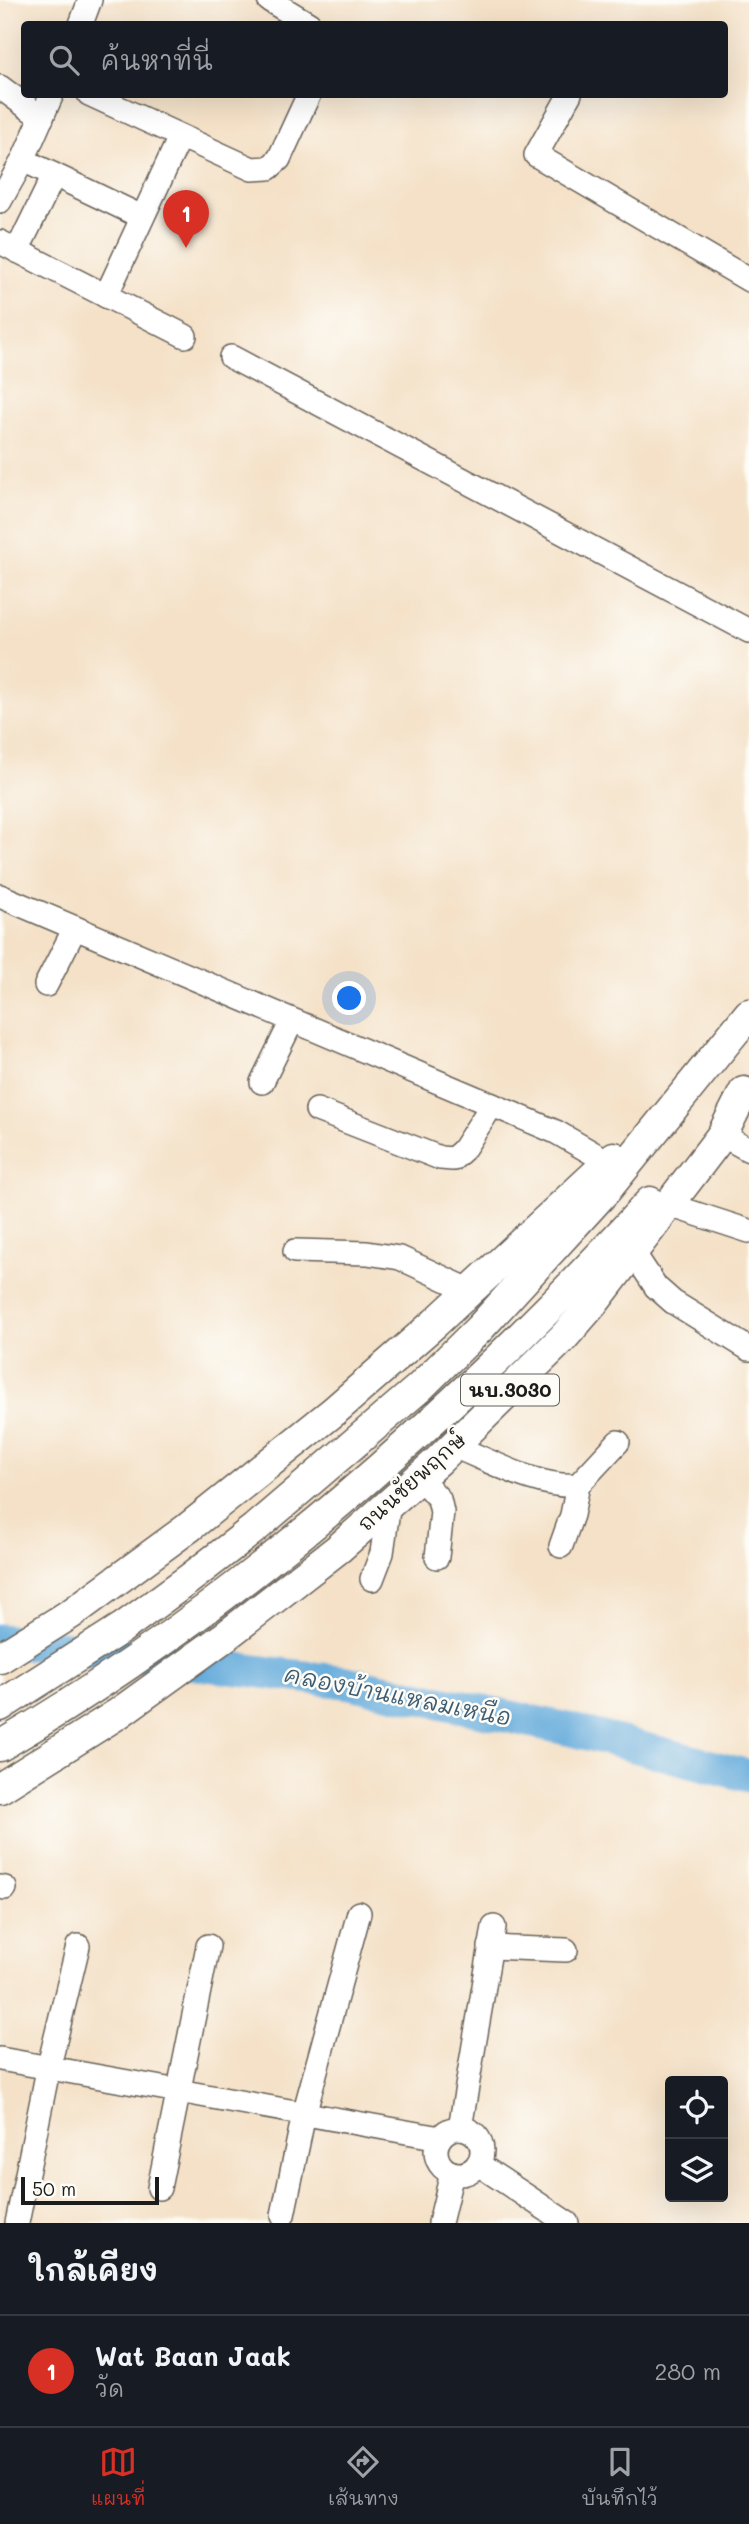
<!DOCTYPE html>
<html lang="th">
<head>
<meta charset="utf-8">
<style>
	:root { --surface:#171b24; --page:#242831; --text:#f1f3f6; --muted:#9ea1a6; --line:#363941; --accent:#d93025 }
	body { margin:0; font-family:Mali,"Playpen Sans Thai",sans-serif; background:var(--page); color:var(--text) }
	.controls { position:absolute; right:21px; bottom:21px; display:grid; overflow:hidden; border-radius:7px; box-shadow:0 7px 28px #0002 }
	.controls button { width:63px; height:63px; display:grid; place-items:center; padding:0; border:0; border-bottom:2px solid var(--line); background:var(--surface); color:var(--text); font:35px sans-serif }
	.scale { position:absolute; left:21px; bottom:18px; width:138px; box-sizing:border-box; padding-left:7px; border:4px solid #1c1c1c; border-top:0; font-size:19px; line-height:24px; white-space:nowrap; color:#1c1c1c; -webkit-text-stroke:5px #fdfcf7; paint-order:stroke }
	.you { position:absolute; left:350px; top:999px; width:24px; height:24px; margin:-18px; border:5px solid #fff; border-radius:50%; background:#1a73e8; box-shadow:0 0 0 10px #1a73e833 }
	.badge { display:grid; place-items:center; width:46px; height:46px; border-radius:50%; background:var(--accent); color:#fff; font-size:23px; font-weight:700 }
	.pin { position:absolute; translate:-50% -58px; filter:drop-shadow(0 2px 4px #0008) }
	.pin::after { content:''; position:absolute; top:37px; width:24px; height:21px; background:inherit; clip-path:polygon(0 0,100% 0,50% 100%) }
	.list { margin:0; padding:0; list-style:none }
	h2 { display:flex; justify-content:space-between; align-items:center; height:91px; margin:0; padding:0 28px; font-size:30px }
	h2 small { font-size:23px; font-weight:400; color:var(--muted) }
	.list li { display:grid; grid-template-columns:46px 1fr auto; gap:21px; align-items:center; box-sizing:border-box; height:112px; padding:0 28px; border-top:2px solid var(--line) }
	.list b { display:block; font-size:26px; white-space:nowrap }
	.list p { margin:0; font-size:23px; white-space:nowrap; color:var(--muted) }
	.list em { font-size:23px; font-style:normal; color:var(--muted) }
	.icon { flex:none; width:38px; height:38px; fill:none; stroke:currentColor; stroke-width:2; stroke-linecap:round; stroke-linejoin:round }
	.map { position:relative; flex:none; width:749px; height:2223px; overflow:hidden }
	.search { position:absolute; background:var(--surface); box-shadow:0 7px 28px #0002; left:21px; right:21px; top:21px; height:77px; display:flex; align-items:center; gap:18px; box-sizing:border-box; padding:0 24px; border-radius:7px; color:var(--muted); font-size:26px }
	.sheet { height:203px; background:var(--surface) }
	nav { display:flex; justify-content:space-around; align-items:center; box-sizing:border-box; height:98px; border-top:2px solid var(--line); background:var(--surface); font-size:19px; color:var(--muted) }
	nav a { display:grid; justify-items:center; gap:4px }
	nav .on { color:var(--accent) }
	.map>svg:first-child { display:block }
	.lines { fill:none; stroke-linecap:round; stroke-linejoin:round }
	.river { stroke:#65abdb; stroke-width:33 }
	.minor-casing { stroke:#686158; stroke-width:26 }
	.major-casing { stroke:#686158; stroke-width:33 }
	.minor { stroke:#fff; stroke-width:23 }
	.major { stroke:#fff; stroke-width:30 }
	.labels { text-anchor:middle; stroke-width:5; stroke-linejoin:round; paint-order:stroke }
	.shield { fill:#fdfcf7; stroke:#605f5e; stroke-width:2 }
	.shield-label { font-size:19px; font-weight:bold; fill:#1c1c1c }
	.street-label { font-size:21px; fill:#1c1c1c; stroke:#fdfcf7 }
	.water-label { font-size:23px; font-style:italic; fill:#3d5c72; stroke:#fdfcf7 }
</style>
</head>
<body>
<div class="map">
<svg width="749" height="2223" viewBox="0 0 749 2223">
	<rect width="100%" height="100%" fill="#fdfcf7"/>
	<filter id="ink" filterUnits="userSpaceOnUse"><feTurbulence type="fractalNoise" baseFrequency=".0143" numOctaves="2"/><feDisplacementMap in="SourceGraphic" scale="14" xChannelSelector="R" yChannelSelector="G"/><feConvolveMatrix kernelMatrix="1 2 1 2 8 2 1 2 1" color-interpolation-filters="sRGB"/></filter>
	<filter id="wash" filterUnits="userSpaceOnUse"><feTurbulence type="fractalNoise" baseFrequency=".00686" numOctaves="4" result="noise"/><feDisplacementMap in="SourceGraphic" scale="28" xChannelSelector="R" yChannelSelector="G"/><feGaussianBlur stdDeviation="1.57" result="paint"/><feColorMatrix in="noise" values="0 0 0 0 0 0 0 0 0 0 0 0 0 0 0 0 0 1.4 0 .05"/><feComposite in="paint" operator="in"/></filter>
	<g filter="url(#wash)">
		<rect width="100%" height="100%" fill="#f4e1c7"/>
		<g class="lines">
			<!-- river -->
			<polyline class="river" points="0,1640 346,1682 572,1730 749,1776"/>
		</g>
	</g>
	<g filter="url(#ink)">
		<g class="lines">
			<defs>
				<g id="minor">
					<polyline points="269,0 309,24"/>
					<polyline points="81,24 90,0"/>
					<polyline points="0,87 42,118"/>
					<polyline points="89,94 252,169 269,168 279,159 309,94"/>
					<polyline points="570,94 536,155 749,280"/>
					<polyline points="23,160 142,217"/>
					<polyline points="0,201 23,160 52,94"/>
					<polyline points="0,242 185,336"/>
					<polyline points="17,251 54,175"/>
					<polyline points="106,296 180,137"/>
					<polyline points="231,357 749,631"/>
					<polyline points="0,896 556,1132 596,1155 605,1165"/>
					<polyline points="46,985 75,928"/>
					<polyline points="262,1082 292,1021"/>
					<polyline points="317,1110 440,1158 453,1159 463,1150 492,1105"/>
					<polyline points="722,1135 749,1150"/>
					<polyline points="669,1205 749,1231"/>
					<polyline points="295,1251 367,1253 400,1258 469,1290"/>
					<polyline points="633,1252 656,1287 673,1302 749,1349"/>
					<path d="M453 1446C489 1460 539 1489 578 1485L618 1442"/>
					<polyline points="419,1477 439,1499 442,1512 437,1557"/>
					<polyline points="561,1546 572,1515 578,1485"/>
					<polyline points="372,1579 382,1553 389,1503"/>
					<polyline points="0,1887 5,1888"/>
					<polyline points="490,1947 566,1950"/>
					<polyline points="0,2059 440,2138"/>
					<circle cx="459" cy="2151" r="23"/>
					<polyline points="460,2128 494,1927"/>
					<polyline points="478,2164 567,2223"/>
					<polyline points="159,2188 208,1946"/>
					<polyline points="283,2215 304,2114 359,1913"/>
					<polyline points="17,2223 48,2070 78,1946"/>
					<polyline points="440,2223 452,2173"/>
				</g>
				<g id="major">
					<polyline points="0,1658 72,1613 188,1528 333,1412 435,1323 614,1157"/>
					<polyline points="0,1706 122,1628 189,1579 255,1528 419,1388 479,1329 607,1189 749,1014"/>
					<path d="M0 1746C242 1604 461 1408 650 1202"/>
					<polyline points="0,1788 119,1713 223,1638 338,1549 439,1460 563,1338 596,1300 722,1135 744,1092"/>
				</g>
			</defs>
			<!-- minor casing -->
			<use href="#minor" class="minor-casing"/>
			<!-- major casing -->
			<use href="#major" class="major-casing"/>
			<!-- minor -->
			<use href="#minor" class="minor"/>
			<!-- major -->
			<use href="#major" class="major"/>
		</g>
	</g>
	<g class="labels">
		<!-- shield labels -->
		<rect class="shield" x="461" y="1374.5" width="98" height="31" rx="5"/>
		<g class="shield-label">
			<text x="510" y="1397">นบ.3030</text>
		</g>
		<!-- street labels -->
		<g class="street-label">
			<text transform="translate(412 1482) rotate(-42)" y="7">ถนนชัยพฤกษ์</text>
		</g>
		<!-- water labels -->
		<g class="water-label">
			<text transform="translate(398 1696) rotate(11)" y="8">คลองบ้านแหลมเหนือ</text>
		</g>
	</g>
</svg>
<div class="controls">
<button><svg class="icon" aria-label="locate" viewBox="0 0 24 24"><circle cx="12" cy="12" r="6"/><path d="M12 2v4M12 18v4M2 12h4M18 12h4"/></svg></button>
<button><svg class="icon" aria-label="layers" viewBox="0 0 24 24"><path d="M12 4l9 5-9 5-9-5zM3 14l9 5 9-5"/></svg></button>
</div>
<div class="scale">50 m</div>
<div class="you"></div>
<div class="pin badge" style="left:186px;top:248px">1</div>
<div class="search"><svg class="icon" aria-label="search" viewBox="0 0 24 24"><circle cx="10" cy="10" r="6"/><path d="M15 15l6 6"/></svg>ค้นหาที่นี่</div>
</div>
<section class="sheet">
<h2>ใกล้เคียง<small></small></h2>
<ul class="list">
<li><span class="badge">1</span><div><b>Wat Baan Jaak</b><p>วัด</p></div><em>280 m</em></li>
</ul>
</section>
<nav>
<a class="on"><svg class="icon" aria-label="map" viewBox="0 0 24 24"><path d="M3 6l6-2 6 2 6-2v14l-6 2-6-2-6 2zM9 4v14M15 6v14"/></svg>แผนที่</a>
<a><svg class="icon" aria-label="directions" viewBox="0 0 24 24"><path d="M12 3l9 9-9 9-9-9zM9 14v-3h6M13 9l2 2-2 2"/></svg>เส้นทาง</a>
<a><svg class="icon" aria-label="saved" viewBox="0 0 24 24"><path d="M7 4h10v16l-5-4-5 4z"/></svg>บันทึกไว้</a>
</nav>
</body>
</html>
